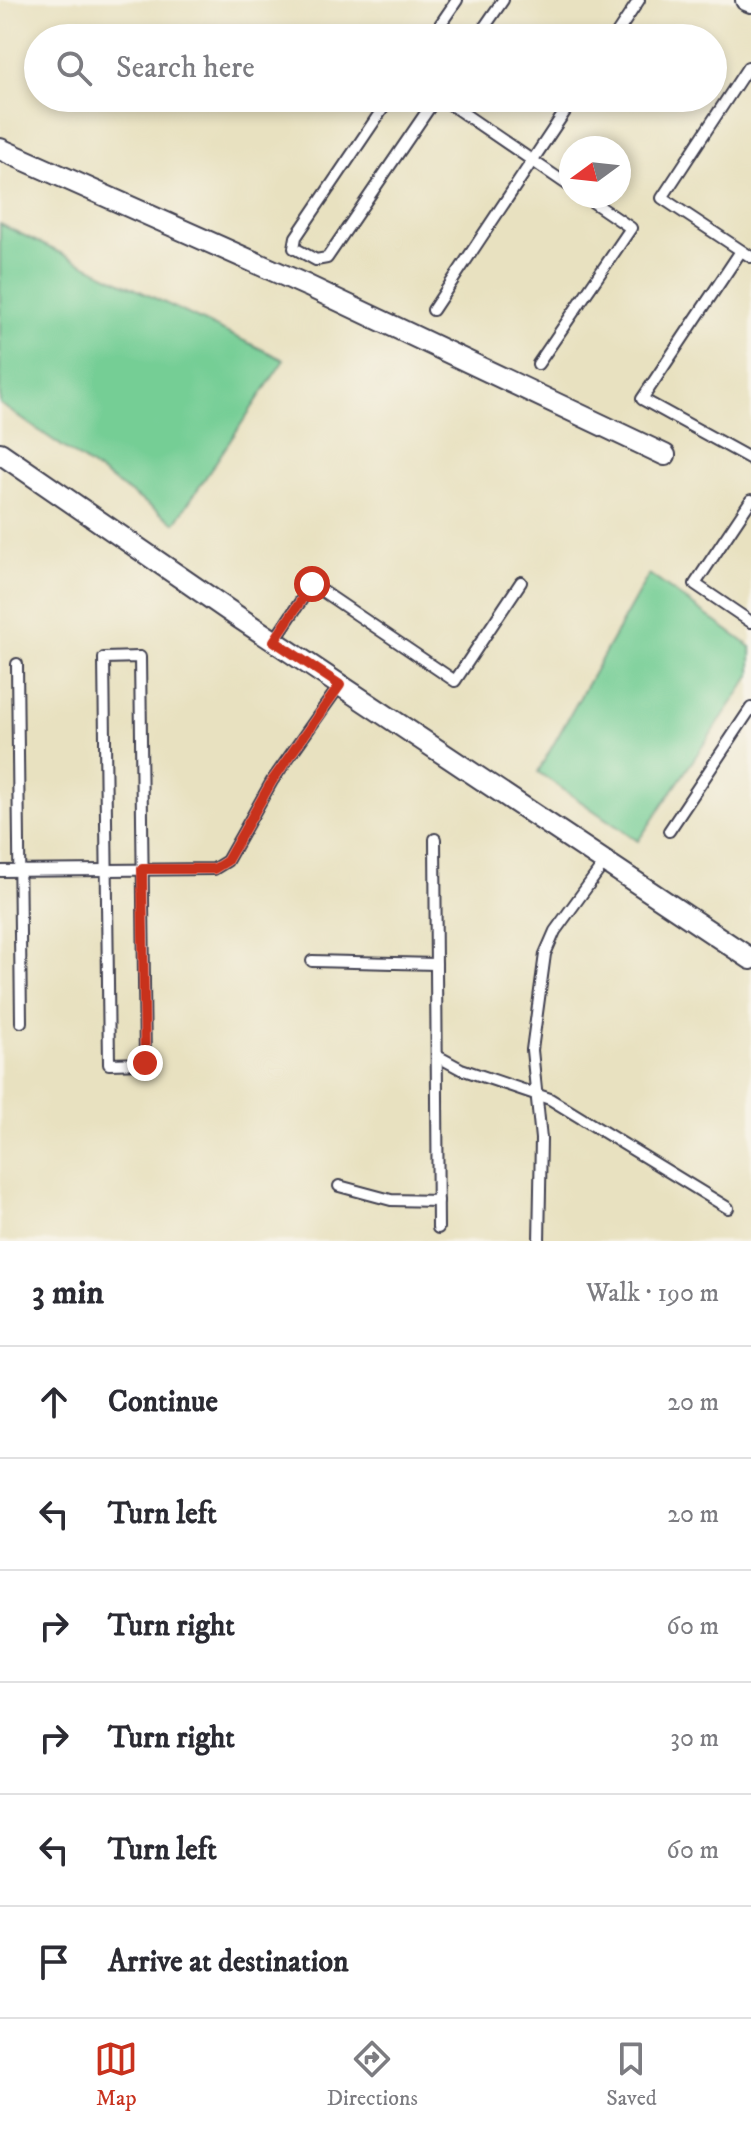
<!DOCTYPE html>
<html lang="en">
<head>
<meta charset="utf-8">
<style>
	:root { --surface:#fff; --page:#f7f7f7; --text:#2b2b33; --muted:#7c7c81; --line:#e1e1e2; --accent:#c8321e }
	body { margin:0; font-family:"IM FELL DW Pica",serif; background:var(--page); color:var(--text) }
	.compass { position:absolute; left:559px; top:136px; width:72px; height:72px; border-radius:50%; background:var(--surface); box-shadow:0 4px 12px #0003; rotate:255deg }
	.stop { position:absolute; width:24px; height:24px; margin:-18px; border:6px solid #c8321e; border-radius:50%; background:#fff }
	.stop.end { background:#c8321e; border-color:#fff; box-shadow:0 2px 8px #0008 }
	.list { margin:0; padding:0; list-style:none }
	h2 { display:flex; justify-content:space-between; align-items:center; height:104px; margin:0; padding:0 32px; font-size:34px }
	h2 small { font-size:26px; font-weight:400; color:var(--muted) }
	.list li { display:grid; grid-template-columns:52px 1fr auto; gap:24px; align-items:center; box-sizing:border-box; height:112px; padding:0 32px; border-top:2px solid var(--line) }
	.list b { display:block; font-size:30px; white-space:nowrap }
	.list em { font-size:26px; font-style:normal; color:var(--muted) }
	.icon { flex:none; width:44px; height:44px; fill:none; stroke:currentColor; stroke-width:2; stroke-linecap:round; stroke-linejoin:round }
	.map { position:relative; flex:none; width:751px; height:1241px; overflow:hidden }
	.search { position:absolute; background:var(--surface); box-shadow:0 4px 12px #0003; left:24px; right:24px; top:24px; height:88px; display:flex; align-items:center; gap:20px; box-sizing:border-box; padding:0 28px; border-radius:44px; color:var(--muted); font-size:30px }
	.sheet { height:776px; background:var(--surface) }
	nav { display:flex; justify-content:space-around; align-items:center; box-sizing:border-box; height:112px; border-top:2px solid var(--line); background:var(--surface); font-size:22px; color:var(--muted) }
	nav a { display:grid; justify-items:center; gap:4px }
	nav .on { color:var(--accent) }
	.map>svg:first-child { display:block }
	.green { fill:#74ce95; stroke:#4b7868; stroke-width:2 }
	.lines { fill:none; stroke-linecap:round; stroke-linejoin:round }
	.service-casing { stroke:#403f4f; stroke-width:14 }
	.minor-casing { stroke:#403f4f; stroke-width:24 }
	.service { stroke:#fff; stroke-width:10 }
	.minor { stroke:#fff; stroke-width:20 }
	.route { stroke:#c8321e; stroke-width:10 }
</style>
</head>
<body>
<div class="map">
<svg width="751" height="1241" viewBox="0 0 751 1241">
	<rect width="100%" height="100%" fill="#f7f3e8"/>
	<filter id="ink" filterUnits="userSpaceOnUse"><feTurbulence type="fractalNoise" baseFrequency=".0125" numOctaves="2"/><feDisplacementMap in="SourceGraphic" scale="16" xChannelSelector="R" yChannelSelector="G"/><feConvolveMatrix kernelMatrix="1 2 1 2 8 2 1 2 1" color-interpolation-filters="sRGB"/></filter>
	<filter id="wash" filterUnits="userSpaceOnUse"><feTurbulence type="fractalNoise" baseFrequency=".006" numOctaves="4" result="noise"/><feDisplacementMap in="SourceGraphic" scale="32" xChannelSelector="R" yChannelSelector="G"/><feGaussianBlur stdDeviation="1.8" result="paint"/><feColorMatrix in="noise" values="0 0 0 0 0 0 0 0 0 0 0 0 0 0 0 0 0 1.4 0 .05"/><feComposite in="paint" operator="in"/></filter>
	<g filter="url(#wash)">
		<rect width="100%" height="100%" fill="#e8e1c0"/>
		<!-- green -->
		<g class="green">
			<polygon points="0,224 284,360 175,523 0,404"/>
			<polygon points="649,574 751,647 751,675 638,841 538,772"/>
		</g>
	</g>
	<g filter="url(#ink)">
		<g class="lines">
			<defs>
				<g id="service">
					<polyline points="431,38 457,0"/>
					<polyline points="477,38 503,0"/>
					<polyline points="614,38 639,0"/>
					<polyline points="751,69 748,67 662,198 751,257"/>
					<polyline points="390,98 296,237 294,248 316,260 327,258 436,98"/>
					<polyline points="441,98 571,187"/>
					<polyline points="741,251 642,399 751,459"/>
					<polyline points="433,310 574,98"/>
					<polyline points="538,364 631,228 584,196"/>
					<polyline points="751,500 695,584 751,622"/>
					<polyline points="274,641 312,584 455,681 521,582"/>
					<polygon points="140,657 145,1063 109,1064 104,658"/>
					<polyline points="17,664 21,1022"/>
					<polyline points="669,831 751,708"/>
					<polyline points="435,839 438,1228"/>
					<polyline points="0,871 214,869 227,861 272,781 340,685"/>
					<polyline points="312,961 436,964"/>
					<polyline points="437,1056 461,1069 550,1099 728,1208"/>
					<polyline points="339,1186 391,1200 438,1201"/>
					<polyline points="539,1241 541,1139 532,1050 545,954 555,931 605,862"/>
				</g>
				<g id="minor">
					<polyline points="746,0 751,2"/>
					<polyline points="0,149 308,286 665,455"/>
					<polyline points="0,453 238,617 751,959"/>
				</g>
			</defs>
			<!-- service casing -->
			<use href="#service" class="service-casing"/>
			<!-- minor casing -->
			<use href="#minor" class="minor-casing"/>
			<!-- service -->
			<use href="#service" class="service"/>
			<!-- minor -->
			<use href="#minor" class="minor"/>
		</g>
	</g>
	<g class="lines" filter="url(#ink)">
		<!-- route -->
		<polyline class="route" points="145,1063 142,869 214,869 227,861 272,781 340,685 274,641 312,584"/>
	</g>
</svg>
<svg class="compass" viewBox="-18 -18 36 36"><path d="M0-13l5 13h-10z" fill="#e53935"/><path d="M0 13l5-13h-10z" fill="#7c7c81"/></svg>
<div class="stop" style="left:312px;top:584px"></div>
<div class="stop end" style="left:145px;top:1063px"></div>
<div class="search"><svg class="icon" aria-label="search" viewBox="0 0 24 24"><circle cx="10" cy="10" r="6"/><path d="M15 15l6 6"/></svg>Search here</div>
</div>
<section class="sheet">
<h2>3 min<small>Walk · 190 m</small></h2>
<ul class="list">
<li><svg class="icon" aria-label="ahead" viewBox="0 0 24 24"><path d="M12 20V5M6 11l6-6 6 6"/></svg><div><b>Continue</b></div><em>20 m</em></li>
<li><svg class="icon" aria-label="left" viewBox="0 0 24 24"><path d="M17 20v-9H6M10 6l-5 5 5 5"/></svg><div><b>Turn left</b></div><em>20 m</em></li>
<li><svg class="icon" aria-label="right" viewBox="0 0 24 24"><path d="M7 20v-9h11M14 6l5 5-5 5"/></svg><div><b>Turn right</b></div><em>60 m</em></li>
<li><svg class="icon" aria-label="right" viewBox="0 0 24 24"><path d="M7 20v-9h11M14 6l5 5-5 5"/></svg><div><b>Turn right</b></div><em>30 m</em></li>
<li><svg class="icon" aria-label="left" viewBox="0 0 24 24"><path d="M17 20v-9H6M10 6l-5 5 5 5"/></svg><div><b>Turn left</b></div><em>60 m</em></li>
<li><svg class="icon" aria-label="arrive" viewBox="0 0 24 24"><path d="M6 21V4h12l-3 4 3 4H6"/></svg><div><b>Arrive at destination</b></div></li>
</ul>
</section>
<nav>
<a class="on"><svg class="icon" aria-label="map" viewBox="0 0 24 24"><path d="M3 6l6-2 6 2 6-2v14l-6 2-6-2-6 2zM9 4v14M15 6v14"/></svg>Map</a>
<a><svg class="icon" aria-label="directions" viewBox="0 0 24 24"><path d="M12 3l9 9-9 9-9-9zM9 14v-3h6M13 9l2 2-2 2"/></svg>Directions</a>
<a><svg class="icon" aria-label="saved" viewBox="0 0 24 24"><path d="M7 4h10v16l-5-4-5 4z"/></svg>Saved</a>
</nav>
</body>
</html>
